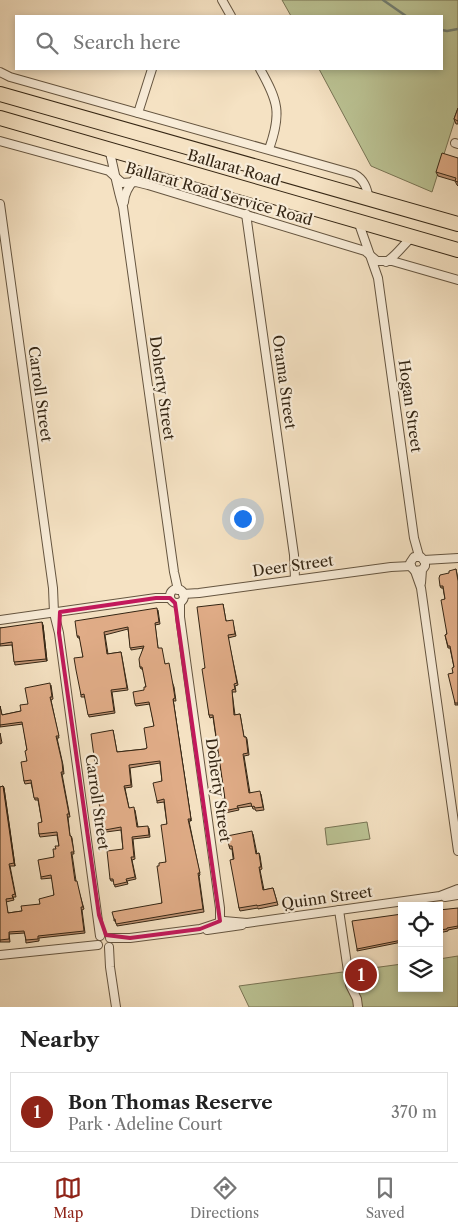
<!DOCTYPE html>
<html lang="en">
<head>
<meta charset="utf-8">
<style>
	:root { --surface:#fff; --page:#f2f2f2; --text:#222; --muted:#767676; --line:#e0e0e0; --accent:#8f2418 }
	body { margin:0; font-family:"Libre Caslon Text",serif; background:var(--page); color:var(--text) }
	.controls { position:absolute; right:15px; bottom:15px; display:grid; overflow:hidden; border-radius:0px; box-shadow:0 2px 8px #0003 }
	.controls button { width:45px; height:45px; display:grid; place-items:center; padding:0; border:0; border-bottom:1px solid var(--line); background:var(--surface); color:var(--text); font:25px sans-serif }
	.you { position:absolute; left:242px; top:518px; width:18px; height:18px; margin:-12px; border:4px solid #fff; border-radius:50%; background:#1a73e8; box-shadow:0 0 0 8px #1a73e833 }
	.badge { display:grid; place-items:center; width:32px; height:32px; border-radius:50%; background:var(--accent); color:#fff; font-size:16px; font-weight:700 }
	.pin { position:absolute; translate:-50% -50%; border:2px solid #fff; box-shadow:0 1px 5px #0006 }
	.list { margin:0; padding:0; list-style:none }
	h2 { display:flex; justify-content:space-between; align-items:center; height:65px; margin:0; padding:0 20px; font-size:21px }
	h2 small { font-size:16px; font-weight:400; color:var(--muted) }
	.list li { display:grid; grid-template-columns:32px 1fr auto; gap:15px; align-items:center; box-sizing:border-box; height:80px; margin:0 10px 10px; padding:0 10px; border:1px solid var(--line); border-radius:0px }
	.list b { display:block; font-size:19px; white-space:nowrap }
	.list p { margin:0; font-size:16px; white-space:nowrap; color:var(--muted) }
	.list em { font-size:16px; font-style:normal; color:var(--muted) }
	.icon { flex:none; width:28px; height:28px; fill:none; stroke:currentColor; stroke-width:2; stroke-linecap:round; stroke-linejoin:round }
	.map { position:relative; flex:none; width:458px; height:1007px; overflow:hidden }
	.search { position:absolute; background:var(--surface); box-shadow:0 2px 8px #0003; left:15px; right:15px; top:15px; height:55px; display:flex; align-items:center; gap:12px; box-sizing:border-box; padding:0 18px; border-radius:0px; color:var(--muted); font-size:19px }
	.sheet { height:155px; background:var(--surface) }
	nav { display:flex; justify-content:space-around; align-items:center; box-sizing:border-box; height:70px; border-top:1px solid var(--line); background:var(--surface); font-size:14px; color:var(--muted) }
	nav a { display:grid; justify-items:center; gap:2px }
	nav .on { color:var(--accent) }
	.map>svg:first-child { display:block }
	.green { fill:#bbc394; stroke:#787454 }
	.lines { fill:none; stroke-linecap:round; stroke-linejoin:round }
	.stream { stroke:#738175; stroke-width:2.5 }
	.street-casing { stroke:#655540; stroke-width:10 }
	.highway-casing { stroke:#352614; stroke-width:16 }
	.street { stroke:#f8ecd8; stroke-width:8 }
	.highway { stroke:#f5e2c3; stroke-width:14 }
	.wall { fill:#c19474; stroke:#352614 }
	.shaded-wall { fill:#9d785e; stroke:#352614 }
	.building { fill:#e0ac87; stroke:#352614 }
	.marked { fill:none; stroke:#c2185b; stroke-width:4; stroke-linejoin:round }
	.labels { text-anchor:middle; stroke-width:4.5; stroke-linejoin:round; paint-order:stroke }
	.street-label { font-size:15px; fill:#352614; stroke:#f8ecd8 }
</style>
</head>
<body>
<div class="map">
<svg width="458" height="1007" viewBox="0 0 458 1007">
	<rect width="100%" height="100%" fill="#f5e2c3"/>
	<filter id="stains"><feTurbulence type="fractalNoise" baseFrequency=".004" numOctaves="4"/><feColorMatrix values="0 0 0 0 .2 0 0 0 0 .09 0 0 0 0 .02 0 0 0 .5 -.17"/></filter>
	<radialGradient id="worn" r=".72"><stop offset=".6" stop-color="#630" stop-opacity="0"/><stop offset="1" stop-color="#630" stop-opacity=".3"/></radialGradient>
	<!-- green -->
	<g class="green">
		<polygon points="282,0 458,0 458,110 432,192 371,166 319,69 442,69 442,16 291,16"/>
		<polygon points="367,822 370,839 327,845 325,828"/>
		<polygon points="458,956 458,1007 249,1007 239,986 402,964 402,988 439,988 439,959"/>
	</g>
	<g class="lines">
		<!-- stream -->
		<g class="stream">
			<polyline points="383,0 406,16"/>
			<polyline points="442,30 447,31 458,29"/>
		</g>
		<defs>
			<g id="street">
				<polyline points="222,0 231,16"/>
				<path d="M260 69C278 101 282 113 269 149"/>
				<path d="M0 72 10 77 354 174C364 179 367 188 369 199"/>
				<polyline points="138,113 152,69"/>
				<polyline points="0,141 109,171 122,183 136,182 148,185 365,251 377,261 392,261 458,280"/>
				<polyline points="455,143 458,144"/>
				<path d="M109 149C114 168 117 188 123 207L174 572 178 590"/>
				<path d="M124 202C125 185 141 172 154 162"/>
				<polyline points="0,204 53,588 54,613 59,633 100,936"/>
				<polyline points="246,214 294,555 295,579"/>
				<polyline points="358,221 378,278 414,538 419,556"/>
				<path d="M386 262C396 256 403 245 412 237"/>
				<polyline points="424,560 458,558"/>
				<polyline points="415,571 421,588 458,851"/>
				<polyline points="421,583 422,570 425,566 425,562 421,557 414,557 410,563 412,568 415,571 422,570"/>
				<circle cx="177" cy="596" r="7"/>
				<polyline points="183,594 199,593 391,567 411,566"/>
				<polyline points="180,603 180,617 220,908 220,921 222,925"/>
				<polyline points="0,620 156,598 170,598"/>
				<polyline points="445,897 458,895"/>
				<polyline points="339,910 350,985 357,999 358,1007"/>
				<polyline points="207,930 242,925"/>
				<polyline points="110,938 130,938 200,929 224,921 247,923 440,896 458,889"/>
				<polyline points="109,947 110,967 116,1007"/>
				<polyline points="0,955 98,945"/>
			</g>
			<g id="highway">
				<polyline points="0,94 458,224"/>
				<polyline points="0,118 458,250"/>
			</g>
		</defs>
		<!-- street casing -->
		<use href="#street" class="street-casing"/>
		<!-- highway casing -->
		<use href="#highway" class="highway-casing"/>
		<!-- street -->
		<use href="#street" class="street"/>
		<!-- highway -->
		<use href="#highway" class="highway"/>
	</g>
	<!-- wall -->
	<g class="wall">
		<polygon points="458,108 458,124 456,124 454,119"/>
		<polygon points="458,158 458,186 457,185 455,181 438,176 436,172"/>
		<polygon points="456,569 458,579 458,705 455,705 453,673 454,667 450,648 448,648 445,635 447,634 445,599 443,588 441,588 440,586 449,573"/>
		<polygon points="223,604 226,621 233,623 236,636 228,638 238,685 235,686 236,692 232,692 235,715 240,714 244,737 246,737 247,739 249,755 244,756 250,793 261,794 264,810 256,811 255,809 253,809 252,806 238,808 239,810 225,813 224,811 225,799 213,717 210,718 209,715 205,668"/>
		<polygon points="158,610 160,624 155,625 158,648 165,664 174,687 176,701 173,701 191,821 189,821 200,875 199,876 204,912 117,926 116,921 114,921 114,919 162,903 159,866 166,862 167,824 164,802 157,803 157,801 162,781 160,763 130,768 132,787 125,788 129,808 135,810 138,827 149,828 150,837 133,839 135,859 132,860 136,879 127,881 128,884 115,887 114,881 111,881 110,879 123,849 121,830 106,832 102,812 101,813 101,810 96,771 113,730 117,752 145,749 147,748 154,726 150,704 136,706 135,704 146,687 143,669 141,669 140,667 143,648 131,650 128,629 105,635 108,654 121,652 128,690 112,692 115,713 89,717 85,697 81,697 81,695 83,657 80,638 78,638 77,636"/>
		<polygon points="43,625 47,661 15,665 12,645 0,646 0,628"/>
		<polygon points="51,685 53,699 51,700 59,738 57,738 63,765 64,774 62,774 70,817 68,817 70,836 71,836 72,838 74,854 72,854 76,881 84,909 82,910 85,933 39,938 39,941 26,943 25,933 9,934 10,942 0,942 0,787 3,786 4,788 15,866 10,866 16,897 13,897 14,900 6,902 8,913 22,911 40,904 54,895 52,878 41,879 41,877 54,857 56,849 59,846 57,835 40,837 39,834 42,822 38,800 35,800 31,783 25,784 24,781 27,761 27,750 23,724 0,727 0,706 2,715 21,711 28,704"/>
		<polygon points="253,834 257,854 259,853 260,856 262,869 260,870 264,890 273,888 278,905 258,909 258,908 240,911 239,908 232,849 230,849 229,846"/>
		<polygon points="458,909 458,928 448,930 448,931 439,933 439,910"/>
		<polygon points="402,914 402,942 357,951 357,949"/>
	</g>
	<!-- shaded-wall -->
	<g class="shaded-wall">
		<polygon points="42,622 43,625 47,661 46,659"/>
		<polygon points="173,699 173,701 191,821 191,819"/>
		<polygon points="3,786 4,788 15,866 14,863"/>
	</g>
	<!-- building -->
	<g class="building">
		<polygon points="458,108 458,121 454,119"/>
		<polygon points="442,153 458,158 458,182 455,181 456,178 436,172"/>
		<polygon points="456,569 458,581 458,703 455,703 448,674 453,673 452,668 454,667 450,646 448,646 445,635 447,634 441,600 445,599 443,586 440,586 439,578 440,575 449,573 449,571"/>
		<polygon points="223,604 226,621 233,620 235,634 228,635 237,683 234,684 235,689 232,690 234,715 240,714 244,737 246,737 248,753 243,754 249,793 260,791 263,807 255,808 254,806 252,807 251,803 237,806 238,808 224,811 222,799 225,799 213,715 209,715 202,669 205,668 197,607"/>
		<polygon points="157,608 159,622 155,623 158,648 162,648 165,664 169,663 173,685 175,698 173,699 191,819 188,819 200,873 198,873 203,909 116,924 115,919 114,919 112,912 162,903 157,866 159,866 159,863 166,862 161,825 167,824 164,799 157,801 153,783 162,781 160,761 129,765 131,785 124,786 129,808 134,807 137,827 148,826 149,835 132,837 134,857 131,857 135,877 126,879 127,882 114,885 113,879 110,879 107,851 123,849 121,827 105,830 102,810 101,810 96,794 93,772 96,771 91,734 113,730 117,752 145,749 147,748 144,728 154,726 149,702 135,704 133,692 144,690 144,687 146,687 142,667 140,667 139,659 144,646 130,648 128,627 104,632 107,654 121,652 127,688 111,690 114,711 88,715 84,694 81,695 76,670 74,658 83,657 79,636 77,636 75,621"/>
		<polygon points="42,622 46,659 14,662 12,642 0,644 0,628"/>
		<polygon points="50,683 52,697 50,697 59,736 56,736 62,762 63,772 61,772 69,814 67,814 70,836 71,836 74,852 71,852 75,881 77,881 83,907 81,907 84,931 38,936 38,939 26,940 24,931 9,932 9,939 0,940 0,787 3,786 14,863 9,864 15,894 12,895 13,898 6,899 8,913 22,911 21,906 40,904 39,899 54,895 51,875 41,877 38,860 54,857 53,849 56,849 55,846 59,846 57,832 39,834 38,823 42,822 38,798 34,798 31,780 24,781 21,762 27,761 25,751 27,750 22,722 0,725 0,706 2,715 21,711 20,705 28,704 25,688"/>
		<polygon points="0,733 2,743 0,744"/>
		<polygon points="252,831 256,854 259,853 261,867 259,867 263,890 273,888 277,902 257,906 257,905 239,908 230,860 234,859 232,846 229,846 227,836"/>
		<polygon points="458,908 458,926 447,928 447,929 439,930 439,910"/>
		<polygon points="402,914 402,940 357,949 352,921"/>
	</g>
	<!-- marked area -->
	<path class="marked" d="M156 598H170L175 603 220 921 200 929 130 938 106 935 99 915 59 633 60 612Z"/>
	<g class="labels">
		<!-- street labels -->
		<g class="street-label">
			<text transform="translate(234 168) rotate(16)" y="5">Ballarat Road</text>
			<text transform="translate(219 194) rotate(16)" y="5">Ballarat Road Service Road</text>
			<text transform="translate(284 382) rotate(82)" y="5">Orama Street</text>
			<text transform="translate(162 388) rotate(82)" y="5">Doherty Street</text>
			<text transform="translate(40 394) rotate(82)" y="5">Carroll Street</text>
			<text transform="translate(410 406) rotate(82)" y="5">Hogan Street</text>
			<text transform="translate(293 566) rotate(-8)" y="5">Deer Street</text>
			<text transform="translate(218 790) rotate(82)" y="5">Doherty Street</text>
			<text transform="translate(97 802) rotate(82)" y="5">Carroll Street</text>
			<text transform="translate(327 898) rotate(-8)" y="5">Quinn Street</text>
		</g>
	</g>
	<rect width="100%" height="100%" filter="url(#stains)"/>
	<rect width="100%" height="100%" fill="url(#worn)"/>
</svg>
<div class="controls">
<button><svg class="icon" aria-label="locate" viewBox="0 0 24 24"><circle cx="12" cy="12" r="6"/><path d="M12 2v4M12 18v4M2 12h4M18 12h4"/></svg></button>
<button><svg class="icon" aria-label="layers" viewBox="0 0 24 24"><path d="M12 4l9 5-9 5-9-5zM3 14l9 5 9-5"/></svg></button>
</div>
<div class="you"></div>
<div class="pin badge" style="left:361px;top:975px">1</div>
<div class="search"><svg class="icon" aria-label="search" viewBox="0 0 24 24"><circle cx="10" cy="10" r="6"/><path d="M15 15l6 6"/></svg>Search here</div>
</div>
<section class="sheet">
<h2>Nearby<small></small></h2>
<ul class="list">
<li><span class="badge">1</span><div><b>Bon Thomas Reserve</b><p>Park · Adeline Court</p></div><em>370 m</em></li>
</ul>
</section>
<nav>
<a class="on"><svg class="icon" aria-label="map" viewBox="0 0 24 24"><path d="M3 6l6-2 6 2 6-2v14l-6 2-6-2-6 2zM9 4v14M15 6v14"/></svg>Map</a>
<a><svg class="icon" aria-label="directions" viewBox="0 0 24 24"><path d="M12 3l9 9-9 9-9-9zM9 14v-3h6M13 9l2 2-2 2"/></svg>Directions</a>
<a><svg class="icon" aria-label="saved" viewBox="0 0 24 24"><path d="M7 4h10v16l-5-4-5 4z"/></svg>Saved</a>
</nav>
</body>
</html>
